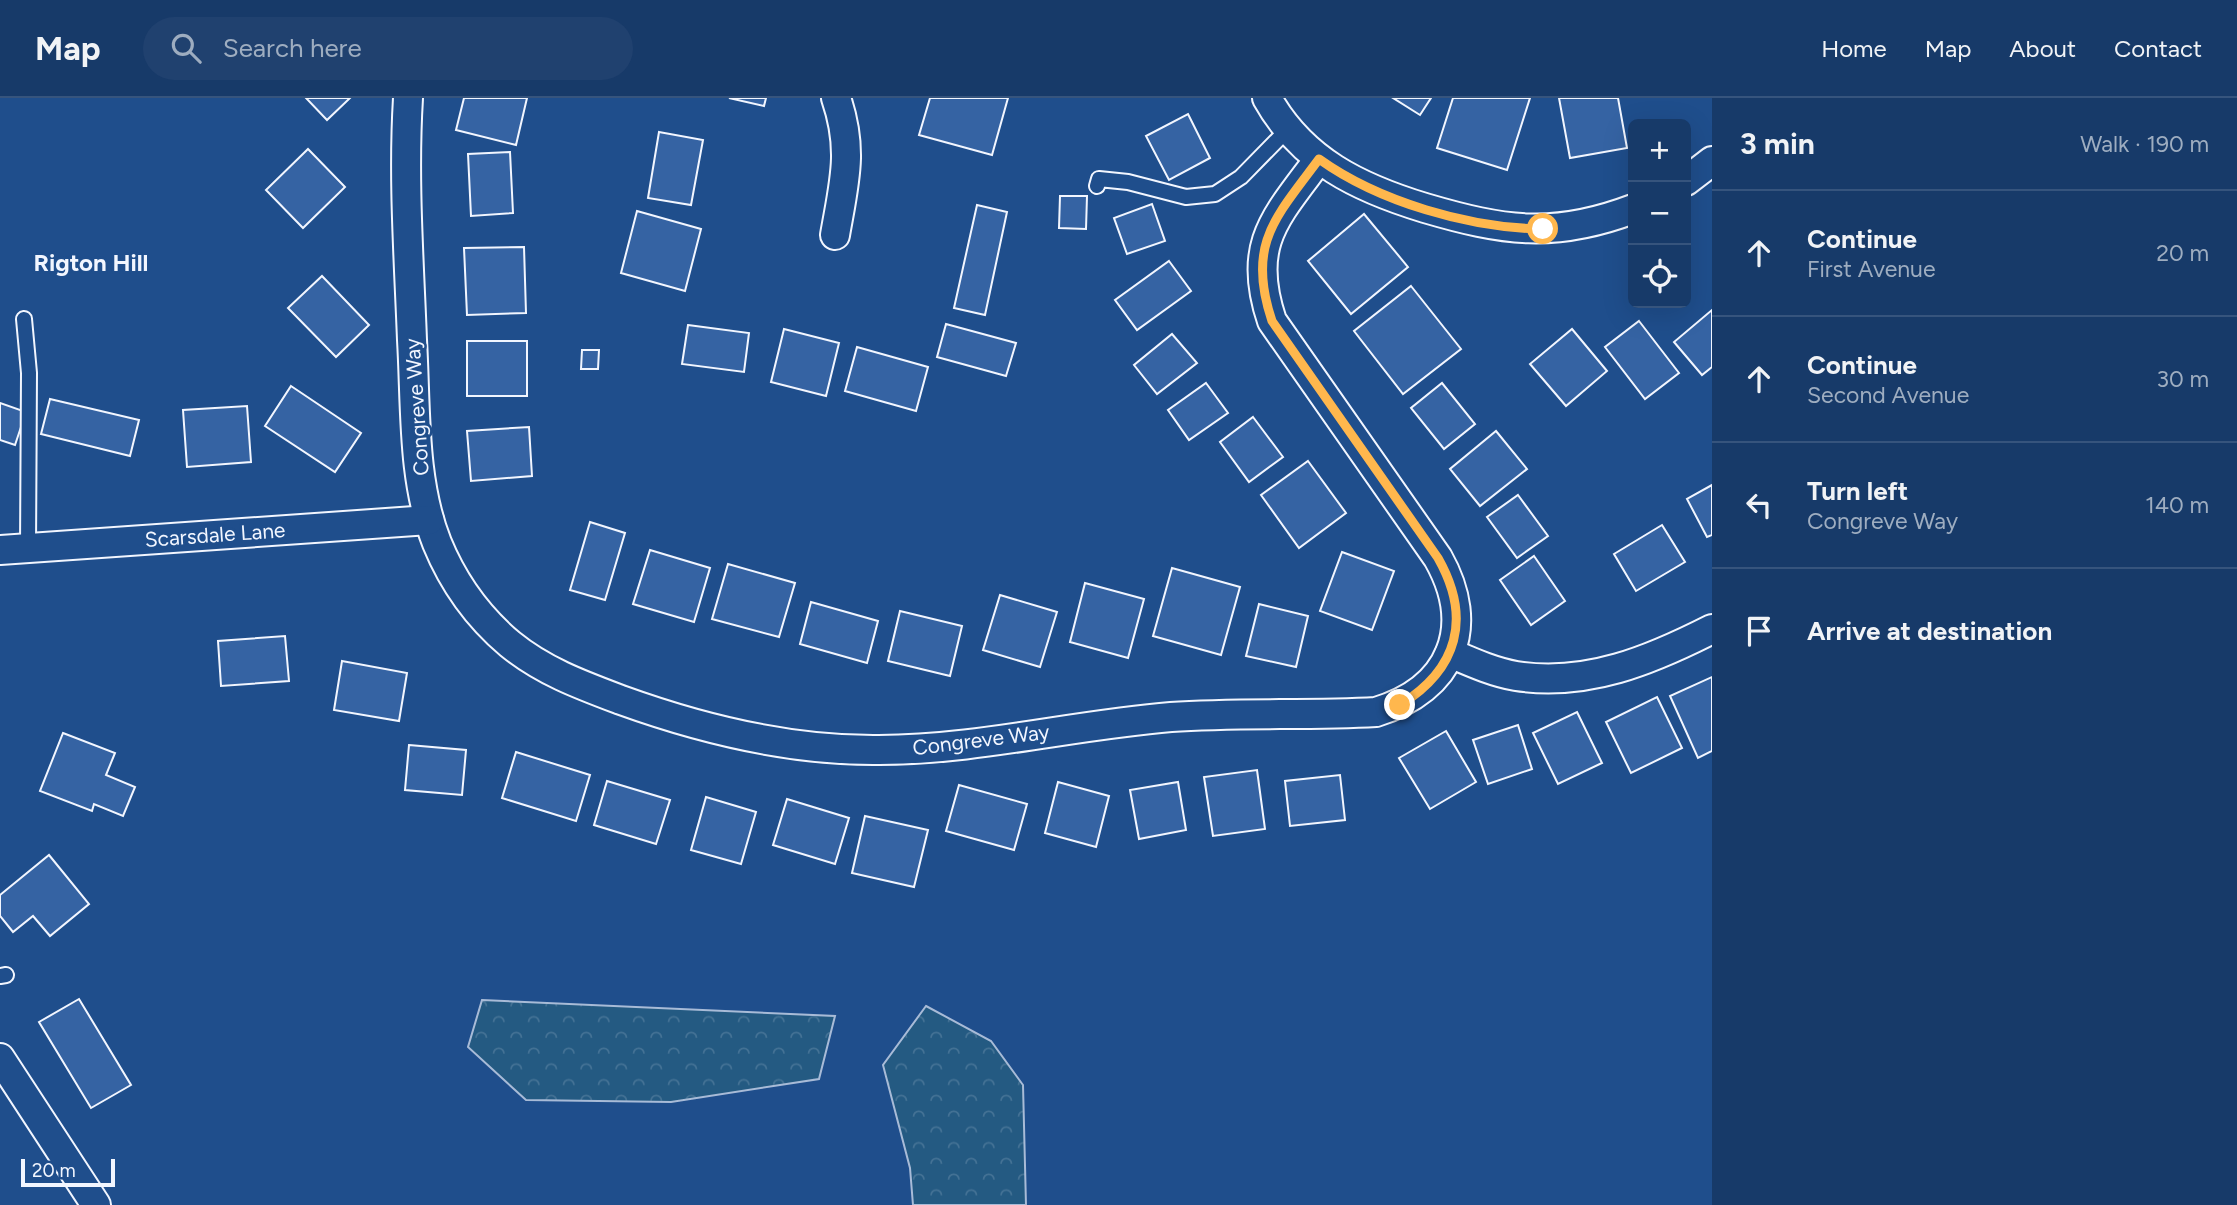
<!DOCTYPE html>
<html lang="en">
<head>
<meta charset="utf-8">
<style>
	:root { --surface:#173a69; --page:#20416f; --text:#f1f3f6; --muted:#9eadc0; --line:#36547d }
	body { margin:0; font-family:Figtree,sans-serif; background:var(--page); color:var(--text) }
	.controls { position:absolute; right:21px; top:21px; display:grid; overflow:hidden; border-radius:10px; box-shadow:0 7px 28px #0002 }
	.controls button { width:63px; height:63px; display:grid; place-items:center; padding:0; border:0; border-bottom:2px solid var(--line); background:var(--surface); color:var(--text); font:35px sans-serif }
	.scale { position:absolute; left:21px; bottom:18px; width:94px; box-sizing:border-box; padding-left:7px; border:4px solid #f2f6ff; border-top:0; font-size:19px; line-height:24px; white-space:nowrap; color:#f2f6ff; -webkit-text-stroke:5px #1f4e8c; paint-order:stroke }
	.stop { position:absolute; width:21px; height:21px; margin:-16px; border:5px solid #ffb74d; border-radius:50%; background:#fff }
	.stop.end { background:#ffb74d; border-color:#fff; box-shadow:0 2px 7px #0008 }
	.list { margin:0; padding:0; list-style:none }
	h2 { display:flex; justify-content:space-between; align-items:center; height:91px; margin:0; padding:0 28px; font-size:30px }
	h2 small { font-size:23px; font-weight:400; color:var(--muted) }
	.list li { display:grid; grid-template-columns:46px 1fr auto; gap:21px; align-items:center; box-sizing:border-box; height:126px; padding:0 28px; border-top:2px solid var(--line) }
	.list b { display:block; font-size:26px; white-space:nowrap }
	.list p { margin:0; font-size:23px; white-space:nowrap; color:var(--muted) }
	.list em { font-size:23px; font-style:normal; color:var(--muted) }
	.icon { flex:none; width:38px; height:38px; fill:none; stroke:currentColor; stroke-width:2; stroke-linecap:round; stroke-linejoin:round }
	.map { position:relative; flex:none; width:1712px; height:1107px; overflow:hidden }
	header { display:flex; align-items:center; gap:42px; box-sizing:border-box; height:98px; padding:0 35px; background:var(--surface); border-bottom:2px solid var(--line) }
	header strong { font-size:33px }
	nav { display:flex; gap:38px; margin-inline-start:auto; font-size:24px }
	.search { width:490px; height:63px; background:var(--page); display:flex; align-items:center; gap:18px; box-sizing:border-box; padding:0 24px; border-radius:38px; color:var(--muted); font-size:26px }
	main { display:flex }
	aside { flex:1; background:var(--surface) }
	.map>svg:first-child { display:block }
	.forest { fill:url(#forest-crowns); stroke:#a8bbd7; stroke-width:2 }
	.building { fill:#3563a3; stroke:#f2f6ff; stroke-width:2 }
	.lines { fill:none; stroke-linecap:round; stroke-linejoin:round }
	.service-casing { stroke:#f2f6ff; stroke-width:18 }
	.minor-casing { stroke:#f2f6ff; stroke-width:32 }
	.service { stroke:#1f4e8c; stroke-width:14 }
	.minor { stroke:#1f4e8c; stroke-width:28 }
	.route { stroke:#ffb74d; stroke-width:9 }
	.labels { text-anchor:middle; stroke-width:5; stroke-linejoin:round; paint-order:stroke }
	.street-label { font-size:21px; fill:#f2f6ff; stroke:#1f4e8c }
	.quarter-label { font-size:24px; font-weight:bold; fill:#f2f6ff; stroke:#1f4e8c }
</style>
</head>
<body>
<header>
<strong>Map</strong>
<div class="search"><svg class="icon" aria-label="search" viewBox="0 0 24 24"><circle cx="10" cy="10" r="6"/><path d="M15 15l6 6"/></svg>Search here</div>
<nav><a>Home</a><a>Map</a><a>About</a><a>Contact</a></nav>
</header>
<main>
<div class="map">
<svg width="1712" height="1107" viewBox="0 0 1712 1107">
	<defs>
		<pattern id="forest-crowns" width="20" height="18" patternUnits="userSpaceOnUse" patternTransform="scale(1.75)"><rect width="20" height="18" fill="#245a82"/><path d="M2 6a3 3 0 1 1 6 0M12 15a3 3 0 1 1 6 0" fill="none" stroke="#447295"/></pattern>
	</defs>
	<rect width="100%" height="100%" fill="#1f4e8c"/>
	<!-- forest -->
	<g class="forest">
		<polygon points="482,902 835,918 819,981 671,1004 526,1002 468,949"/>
		<polygon points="926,908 991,943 1023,987 1026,1107 913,1107 910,1070 883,967"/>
	</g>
	<!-- building -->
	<g class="building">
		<polygon points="306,0 350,0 327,22"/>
		<polygon points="464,0 527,0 516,47 456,32"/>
		<polygon points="729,0 766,0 764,8"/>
		<polygon points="930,0 1008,0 992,57 919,37"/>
		<polygon points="1393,0 1431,0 1420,17"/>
		<polygon points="1453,0 1530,0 1507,72 1437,50"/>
		<polygon points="1559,0 1618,0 1627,50 1570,60"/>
		<polygon points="1188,16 1210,60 1169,82 1146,38"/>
		<polygon points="659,34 703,42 691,107 648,100"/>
		<polygon points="308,51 345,89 303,130 266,92"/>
		<polygon points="510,54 513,115 471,118 468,56"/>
		<polygon points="1060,98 1087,98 1086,131 1059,130"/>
		<polygon points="1152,106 1165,143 1127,156 1114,120"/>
		<polygon points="977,107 1007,114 985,217 954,210"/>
		<polygon points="637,113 701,131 685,193 621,175"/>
		<polygon points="1364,116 1408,169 1351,216 1308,163"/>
		<polygon points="524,149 526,215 467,217 464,150"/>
		<polygon points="1169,163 1191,193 1137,232 1115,202"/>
		<polygon points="322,178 369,227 336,259 288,210"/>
		<polygon points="1411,188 1461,251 1403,296 1354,233"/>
		<polygon points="1712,212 1712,269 1702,277 1674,244"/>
		<polygon points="1639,223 1679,275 1645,301 1605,249"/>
		<polygon points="946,226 1016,245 1006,278 937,259"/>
		<polygon points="688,227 749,235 744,274 682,266"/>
		<polygon points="784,231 839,245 826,298 771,284"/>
		<polygon points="1572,231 1607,273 1566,308 1530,266"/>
		<polygon points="1172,236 1197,265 1157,296 1134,267"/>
		<rect x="467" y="243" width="60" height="55"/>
		<polygon points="857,249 928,269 916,313 845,293"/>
		<polygon points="582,252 599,252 598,271 581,271"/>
		<polygon points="1206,285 1228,315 1189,342 1168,312"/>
		<polygon points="1442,285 1475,326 1444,351 1411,310"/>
		<polygon points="291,288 361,335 335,374 265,328"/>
		<polygon points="50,301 139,322 130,358 41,336"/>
		<polygon points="0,305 26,314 15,347 0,342"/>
		<polygon points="247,308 251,364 187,369 183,312"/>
		<polygon points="1253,319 1283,359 1249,384 1220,344"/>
		<polygon points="529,329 532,378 471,383 467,333"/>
		<polygon points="1496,333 1527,371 1480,408 1450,371"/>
		<polygon points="1308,363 1346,415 1299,450 1261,397"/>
		<polygon points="1712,387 1712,437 1707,439 1687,401"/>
		<polygon points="1518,397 1548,438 1517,460 1487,419"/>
		<polygon points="590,424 625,435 605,502 570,492"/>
		<polygon points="1662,427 1685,464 1636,493 1614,456"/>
		<polygon points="650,452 710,470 694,524 633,506"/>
		<polygon points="1342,454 1394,473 1372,532 1320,513"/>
		<polygon points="1534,458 1565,503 1531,527 1500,482"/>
		<polygon points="728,466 795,485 779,539 712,521"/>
		<polygon points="1172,470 1240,489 1221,557 1153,538"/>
		<polygon points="1085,485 1144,501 1128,560 1070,544"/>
		<polygon points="1000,497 1057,514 1040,569 983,552"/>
		<polygon points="811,504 878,523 867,565 800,546"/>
		<polygon points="1259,506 1308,518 1296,569 1246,558"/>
		<polygon points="900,513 962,528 950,578 888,563"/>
		<polygon points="285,538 289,583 221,588 218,543"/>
		<polygon points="342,563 407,575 399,623 334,612"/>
		<polygon points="1712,579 1712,653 1698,660 1670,598"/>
		<polygon points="1657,599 1682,650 1631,675 1606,624"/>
		<polygon points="1577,614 1602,665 1558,686 1533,635"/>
		<polygon points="1518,627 1532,671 1488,686 1473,642"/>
		<polygon points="1446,633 1476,684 1430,711 1399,660"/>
		<polygon points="63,635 115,655 106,677 135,689 123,718 94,706 92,713 40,693"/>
		<polygon points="409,647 466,652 462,697 405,692"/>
		<polygon points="516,654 590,677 576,723 502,700"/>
		<polygon points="1257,672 1265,731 1213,738 1204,679"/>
		<polygon points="1340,677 1345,722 1290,728 1285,683"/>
		<polygon points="607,683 670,702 656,746 594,727"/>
		<polygon points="1058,684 1109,698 1096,749 1045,735"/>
		<polygon points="1178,684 1186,732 1139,741 1130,692"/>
		<polygon points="959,687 1027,706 1014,752 946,733"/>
		<polygon points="706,699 756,714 741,766 691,752"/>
		<polygon points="787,701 849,720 835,766 773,747"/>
		<polygon points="865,718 928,732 914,789 852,775"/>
		<polygon points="49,757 89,806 50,838 33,818 13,834 0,818 0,797"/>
		<polygon points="79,901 131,987 91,1010 39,924"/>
	</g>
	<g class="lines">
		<defs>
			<g id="service">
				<polyline points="1097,88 1099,81 1128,84 1186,99 1215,96 1241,79 1289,30"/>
				<polyline points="24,221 29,275 28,450"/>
				<polyline points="0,878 6,877"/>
			</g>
			<g id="minor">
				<path d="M408 0C403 81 409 162 412 242 416 310 412 382 437 445 453 484 478 519 510 546 543 573 581 587 621 602 704 632 790 653 879 652 976 652 1073 627 1171 619 1239 614 1308 618 1376 614 1452 591 1477 529 1438 460L1272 223C1246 146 1276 119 1319 61"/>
				<path d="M1267 0C1302 63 1359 90 1425 110 1503 133 1554 141 1633 111"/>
				<polyline points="1686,83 1712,63"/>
				<path d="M835 137C844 85 854 52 836 0"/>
				<polyline points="0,452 429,422"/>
				<path d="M1450 555C1471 564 1493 574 1516 578 1587 589 1651 562 1712 531"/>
				<polyline points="0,960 96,1107"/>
			</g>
		</defs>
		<!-- service casing -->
		<use href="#service" class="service-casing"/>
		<!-- minor casing -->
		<use href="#minor" class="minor-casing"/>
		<!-- service -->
		<use href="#service" class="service"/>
		<!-- minor -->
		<use href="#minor" class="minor"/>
	</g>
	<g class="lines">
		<!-- route -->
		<path class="route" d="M1400 607C1458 571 1472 520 1438 460L1272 223C1246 146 1276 119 1319 61 1379 104 1469 130 1543 131"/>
	</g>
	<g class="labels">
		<!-- street labels -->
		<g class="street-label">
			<text transform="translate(417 309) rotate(-94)" y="7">Congreve Way</text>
			<text transform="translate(215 437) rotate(-4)" y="7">Scarsdale Lane</text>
			<text transform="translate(981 642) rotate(-7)" y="7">Congreve Way</text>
		</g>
		<!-- quarter labels -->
		<g class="quarter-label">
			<text x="91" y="173">Rigton Hill</text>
		</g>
	</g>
</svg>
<div class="controls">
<button>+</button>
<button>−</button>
<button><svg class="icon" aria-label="locate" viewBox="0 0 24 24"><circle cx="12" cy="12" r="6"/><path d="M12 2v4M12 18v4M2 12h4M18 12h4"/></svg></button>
</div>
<div class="scale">20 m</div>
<div class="stop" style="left:1543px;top:131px"></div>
<div class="stop end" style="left:1400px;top:607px"></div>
</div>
<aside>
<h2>3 min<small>Walk · 190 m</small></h2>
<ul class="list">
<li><svg class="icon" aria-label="ahead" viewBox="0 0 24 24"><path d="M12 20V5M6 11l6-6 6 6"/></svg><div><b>Continue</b><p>First Avenue</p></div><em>20 m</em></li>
<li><svg class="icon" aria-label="ahead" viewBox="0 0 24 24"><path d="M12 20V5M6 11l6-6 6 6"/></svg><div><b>Continue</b><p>Second Avenue</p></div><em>30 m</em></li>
<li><svg class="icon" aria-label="left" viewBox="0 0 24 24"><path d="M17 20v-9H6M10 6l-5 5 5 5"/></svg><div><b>Turn left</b><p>Congreve Way</p></div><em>140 m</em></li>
<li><svg class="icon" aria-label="arrive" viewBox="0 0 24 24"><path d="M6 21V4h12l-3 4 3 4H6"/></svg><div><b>Arrive at destination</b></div></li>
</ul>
</aside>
</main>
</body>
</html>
